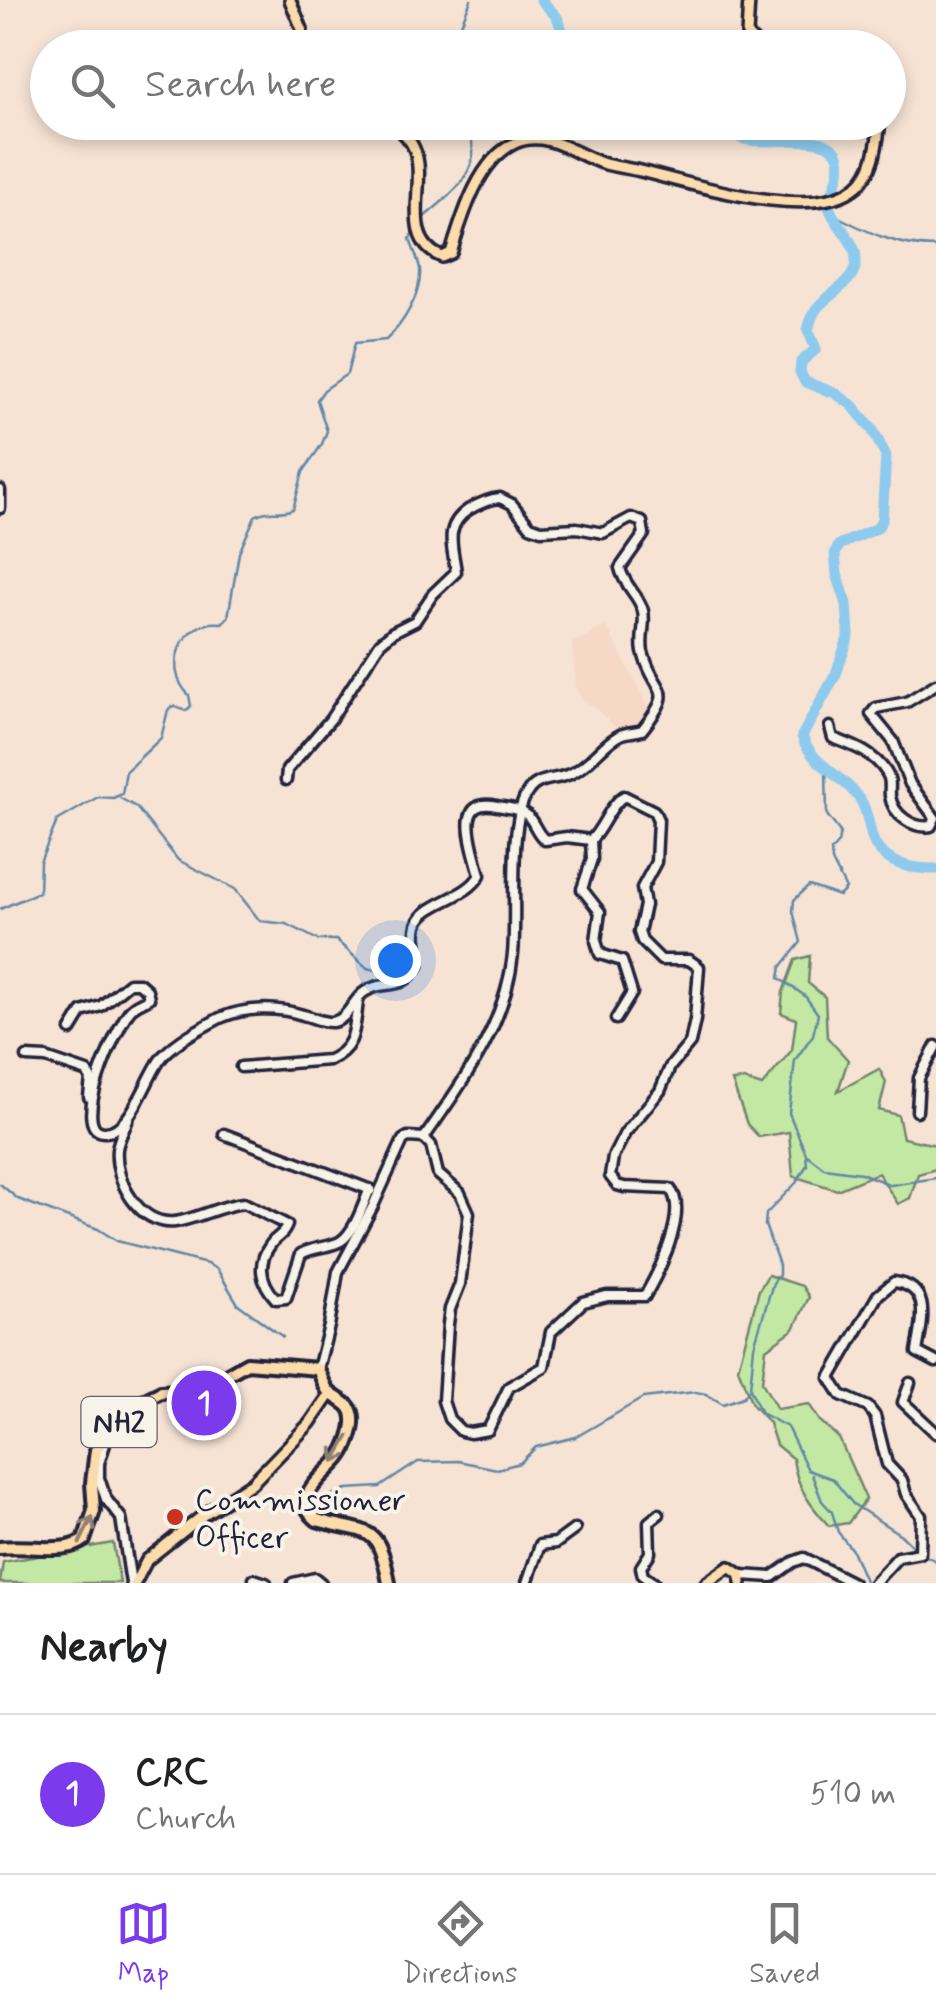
<!DOCTYPE html>
<html lang="en">
<head>
<meta charset="utf-8">
<style>
	:root { --surface:#fff; --page:#f6f6f6; --text:#202124; --muted:#757577; --line:#e0e0e0; --accent:#7c3aed }
	body { margin:0; font-family:Mynerve,sans-serif; background:var(--page); color:var(--text) }
	.you { position:absolute; left:395px; top:960px; width:35px; height:35px; margin:-25px; border:8px solid #fff; border-radius:50%; background:#1a73e8; box-shadow:0 0 0 15px #1a73e833 }
	.badge { display:grid; place-items:center; width:65px; height:65px; border-radius:50%; background:var(--accent); color:#fff; font-size:32px; font-weight:700 }
	.pin { position:absolute; translate:-50% -50%; border:5px solid #fff; box-shadow:0 2px 10px #0006 }
	.list { margin:0; padding:0; list-style:none }
	h2 { display:flex; justify-content:space-between; align-items:center; height:130px; margin:0; padding:0 40px; font-size:42px }
	h2 small { font-size:32px; font-weight:400; color:var(--muted) }
	.list li { display:grid; grid-template-columns:65px 1fr auto; gap:30px; align-items:center; box-sizing:border-box; height:160px; padding:0 40px; border-top:2px solid var(--line) }
	.list b { display:block; font-size:38px; white-space:nowrap }
	.list p { margin:0; font-size:32px; white-space:nowrap; color:var(--muted) }
	.list em { font-size:32px; font-style:normal; color:var(--muted) }
	.icon { flex:none; width:55px; height:55px; fill:none; stroke:currentColor; stroke-width:2; stroke-linecap:round; stroke-linejoin:round }
	.map { position:relative; flex:none; width:936px; height:1583px; overflow:hidden }
	.search { position:absolute; background:var(--surface); box-shadow:0 5px 15px #0003; left:30px; right:30px; top:30px; height:110px; display:flex; align-items:center; gap:25px; box-sizing:border-box; padding:0 35px; border-radius:55px; color:var(--muted); font-size:38px }
	.sheet { height:290px; background:var(--surface) }
	nav { display:flex; justify-content:space-around; align-items:center; box-sizing:border-box; height:140px; border-top:2px solid var(--line); background:var(--surface); font-size:28px; color:var(--muted) }
	nav a { display:grid; justify-items:center; gap:5px }
	nav .on { color:var(--accent) }
	.map>svg:first-child { display:block }
	.built { fill:#f5d8c6 }
	.green { fill:#c3e8a3; stroke:#72856f; stroke-width:2.5 }
	.lines { fill:none; stroke-linecap:round; stroke-linejoin:round }
	.stream { stroke:#6287a6; stroke-width:2.5 }
	.river { stroke:#8dcaed; stroke-width:11 }
	.minor-casing { stroke:#22223b; stroke-width:15 }
	.major-casing { stroke:#22223b; stroke-width:16 }
	.highway-casing { stroke:#22223b; stroke-width:18 }
	.minor { stroke:#f7f3e8; stroke-width:8 }
	.major { stroke:#fddcac; stroke-width:9 }
	.highway { stroke:#fddcac; stroke-width:10 }
	.oneway { stroke:#907f74 }
	.poi-dot { fill:#c8321e; stroke:#f7f3e8; stroke-width:4 }
	.labels { text-anchor:middle; stroke-width:8; stroke-linejoin:round; paint-order:stroke }
	.shield { fill:#f7f3e8; stroke:#62616f; stroke-width:2.5 }
	.shield-label { font-size:30px; font-weight:bold; fill:#22223b }
	.poi-label { font-size:32px; fill:#22223b; stroke:#f7f3e8; text-anchor:start }
</style>
</head>
<body>
<div class="map">
<svg width="936" height="1583" viewBox="0 0 936 1583">
	<rect width="100%" height="100%" fill="#f6e3d4"/>
	<filter id="ink" filterUnits="userSpaceOnUse"><feTurbulence type="fractalNoise" baseFrequency=".01" numOctaves="2"/><feDisplacementMap in="SourceGraphic" scale="20" xChannelSelector="R" yChannelSelector="G"/><feConvolveMatrix kernelMatrix="1 2 1 2 8 2 1 2 1" color-interpolation-filters="sRGB"/></filter>
	<g filter="url(#ink)">
		<!-- built -->
		<polygon class="built" points="606,625 648,707 640,727 626,737 591,704 584,702 576,688 572,643"/>
		<!-- green -->
		<g class="green">
			<polygon points="810,956 808,983 825,997 827,1037 848,1060 838,1091 879,1069 886,1082 879,1110 898,1115 903,1138 936,1145 936,1169 918,1174 910,1198 898,1204 878,1173 837,1190 793,1176 789,1132 759,1137 747,1124 732,1081 744,1080 762,1086 792,1050 796,1019 781,1013 783,992 795,960"/>
			<path d="M768 1275 802 1286 809 1297 794 1329 766 1349 762 1382 777 1409 809 1404 820 1421 839 1438 866 1499 848 1523 829 1526C810 1505 797 1488 793 1459L776 1445 769 1423 752 1404 738 1368 759 1290Z"/>
			<polygon points="113,1543 120,1583 0,1583 3,1562"/>
		</g>
		<g class="lines">
			<!-- stream -->
			<g class="stream">
				<polyline points="441,48 459,29 471,0"/>
				<path d="M831 213C865 231 897 247 936 247"/>
				<path d="M422 219C441 202 470 183 473 155 474 144 469 133 469 122"/>
				<polyline points="120,798 136,807 178,860 235,889 260,921 287,924 318,940 336,940 367,968 385,972"/>
				<path d="M0 909 39 892 40 862 57 821 98 797 113 798 122 794 126 771 161 738 168 710 174 706 186 711 191 706 189 695C161 668 182 618 222 623L228 617 239 553 255 516C268 508 279 515 293 509L303 472 322 444 327 431 317 400 324 390 347 374 355 343 386 340C403 324 422 294 420 269 418 258 413 249 410 239L416 225"/>
				<polyline points="807,1155 824,1168 861,1173 891,1185 936,1178"/>
				<polyline points="0,1184 18,1199 98,1229 117,1241 207,1264 217,1269 238,1304 283,1337"/>
				<polyline points="751,1391 761,1413 787,1427 808,1470 833,1479 853,1504 901,1535 917,1551"/>
				<polyline points="812,1475 822,1501 832,1512 838,1532 852,1550 866,1583"/>
				<polyline points="310,1504 347,1489 380,1487 418,1462 458,1461 497,1469 520,1463 536,1447 576,1437 643,1398 695,1392 706,1394 723,1404 743,1397 750,1389 754,1346 773,1283 779,1275 779,1265 765,1225 766,1214 796,1183 807,1165 806,1154 789,1113 795,1060 813,1035 818,1014 805,996 779,978 781,967 801,942 793,911 794,900 809,886 839,896 846,889 832,861 831,851 838,843 840,832 827,815 826,768"/>
				<polyline points="924,1555 936,1561"/>
			</g>
			<!-- river -->
			<g class="river">
				<polyline points="541,0 557,17 569,48"/>
				<path d="M718 122C726 130 734 136 744 139 765 146 833 129 839 158 842 174 833 190 828 204 833 223 850 234 855 252 862 281 831 291 817 308 812 314 810 323 808 330L816 349 801 362 800 372 805 382 835 393 852 405 872 429 886 456 882 520 877 528 839 545 835 554 837 574 847 604 849 635 836 674 802 736C811 765 843 775 860 799 872 817 866 841 884 855 898 867 918 869 936 869"/>
			</g>
			<defs>
				<g id="minor">
					<polyline points="0,490 0,508"/>
					<path d="M830 727 833 738C853 746 873 752 886 772 892 781 889 786 890 796 893 815 913 829 931 826L935 818 910 784 893 741 871 714 876 708 907 702 936 684"/>
					<path d="M286 780 287 770 330 720 380 643 393 632 415 621 433 594 456 572C453 547 443 527 468 510 478 504 488 499 500 498L512 504 530 526 541 530 577 528 603 533 631 518 642 522 644 534 620 568C624 586 639 595 643 611 646 624 640 638 643 652 654 696 679 684 642 730 636 732 626 732 620 735 602 744 590 765 572 773 555 782 537 775 526 795 508 827 517 914 513 954 506 1025 463 1082 424 1138L408 1137 403 1140 373 1206 338 1272 329 1326 318 1369"/>
					<polyline points="591,840 592,859 582,889 600,912 596,941 600,954 622,961 632,993 616,1019"/>
					<path d="M71 1030 82 1012 101 1006 129 983H139L147 990 149 998C143 1002 135 1004 130 1010 118 1025 68 1130 104 1132 132 1133 147 1074 163 1056 178 1040 201 1028 220 1018 245 1007 277 1007 303 1015 312 1017 323 1023 333 1022 349 1019 353 998 366 991 387 978 400 994 418 966 419 953 413 938 417 925 424 902 467 899 480 875 474 850 452 796 497 806 507 808 519 808 527 815 535 823 536 833 545 840L567 837 591 840C604 827 609 806 624 796L654 811 658 820 656 862 642 888 645 905 639 932 642 941 661 960H689L699 967 695 1020 690 1043 670 1067 660 1091 625 1133 613 1157 610 1176 617 1185 624 1187 670 1189C689 1211 659 1272 645 1296H607L583 1302 551 1332 544 1367 509 1387 488 1430 470 1433 461 1431 449 1419 443 1401 448 1324 450 1309 460 1284 469 1213 460 1193 438 1174 431 1145 424 1138"/>
					<polyline points="27,1057 46,1058 87,1072 91,1079 89,1097"/>
					<path d="M241 1067 329 1060C356 1048 354 1029 358 1002"/>
					<polyline points="917,1111 919,1078 936,1046"/>
					<path d="M128 1119C125 1128 118 1140 117 1149 114 1180 139 1226 175 1222 198 1219 220 1205 244 1203L287 1225C283 1237 277 1235 271 1244 256 1264 261 1283 276 1299L286 1298 301 1254C314 1246 330 1248 341 1241 355 1232 363 1204 370 1189"/>
					<polyline points="224,1134 371,1190"/>
					<polyline points="910,1383 903,1402 936,1433"/>
					<polyline points="106,1441 99,1463 99,1478 106,1499 121,1518 131,1583"/>
					<polyline points="741,1575 772,1577 793,1562 804,1558 853,1583"/>
					<polyline points="254,1579 266,1583"/>
					<polyline points="293,1583 315,1578 321,1583"/>
					<polyline points="527,1583 540,1545 556,1543 575,1529"/>
					<polyline points="654,1583 643,1576 641,1567 650,1553 649,1522 659,1514"/>
					<path d="M874 1583 898 1557 920 1553 921 1516 906 1494 902 1480 887 1464 875 1416 868 1407 841 1395 830 1378 878 1295 894 1282C934 1287 921 1325 917 1352L936 1362"/>
				</g>
				<g id="major">
					<polyline points="290,0 302,29 300,48"/>
					<polyline points="749,0 747,35 761,48"/>
					<path d="M391 122C402 131 412 140 416 154 426 187 400 240 442 257L451 253C462 217 478 160 515 143 547 129 574 154 602 163 614 167 628 168 640 171 690 183 814 224 857 186 875 171 877 144 880 122"/>
					<polyline points="135,1583 147,1560 206,1513 252,1483 310,1423 330,1394"/>
					<polyline points="706,1583 729,1567 741,1575 741,1583"/>
				</g>
				<path id="highway" d="M0 1548C24 1544 67 1555 84 1540L94 1511 92 1483 96 1450 107 1434 145 1400 161 1392 200 1390 247 1363 318 1369C321 1376 324 1385 328 1391 337 1401 353 1402 353 1419 354 1429 347 1448 341 1456 329 1474 287 1496 317 1520 369 1535 378 1521 389 1583"/>
			</defs>
			<!-- minor casing -->
			<use href="#minor" class="minor-casing"/>
			<!-- major casing -->
			<use href="#major" class="major-casing"/>
			<!-- highway casing -->
			<use href="#highway" class="highway-casing"/>
			<!-- minor -->
			<use href="#minor" class="minor"/>
			<!-- major -->
			<use href="#major" class="major"/>
			<!-- highway -->
			<use href="#highway" class="highway"/>
		</g>
		<!-- one-way arrows -->
		<defs><path id="oneway-shaft" d="M-6 0H5M1.5-3L5.5 0L1.5 3" fill="none" stroke-width="1.6" stroke-linecap="round" stroke-linejoin="round" transform="scale(2.5)"/></defs>
		<g class="oneway">
			<use href="#oneway-shaft" transform="translate(341 1449) rotate(120)"/>
			<use href="#oneway-shaft" transform="translate(86 1530) rotate(-64)"/>
		</g>
	</g>
	<!-- markers -->
	<circle class="poi-dot" cx="175" cy="1517" r="10"/>
	<g class="labels">
		<!-- shield labels -->
		<rect class="shield" x="81.5" y="1397" width="75" height="50" rx="8"/>
		<g class="shield-label">
			<text x="119" y="1432">NH2</text>
		</g>
		<!-- poi labels -->
		<g class="poi-label">
			<text x="195" y="1510">Commissioner<tspan x="195" dy="37">Officer</tspan></text>
		</g>
	</g>
</svg>
<div class="you"></div>
<div class="pin badge" style="left:204px;top:1403px">1</div>
<div class="search"><svg class="icon" aria-label="search" viewBox="0 0 24 24"><circle cx="10" cy="10" r="6"/><path d="M15 15l6 6"/></svg>Search here</div>
</div>
<section class="sheet">
<h2>Nearby<small></small></h2>
<ul class="list">
<li><span class="badge">1</span><div><b>CRC</b><p>Church</p></div><em>510 m</em></li>
</ul>
</section>
<nav>
<a class="on"><svg class="icon" aria-label="map" viewBox="0 0 24 24"><path d="M3 6l6-2 6 2 6-2v14l-6 2-6-2-6 2zM9 4v14M15 6v14"/></svg>Map</a>
<a><svg class="icon" aria-label="directions" viewBox="0 0 24 24"><path d="M12 3l9 9-9 9-9-9zM9 14v-3h6M13 9l2 2-2 2"/></svg>Directions</a>
<a><svg class="icon" aria-label="saved" viewBox="0 0 24 24"><path d="M7 4h10v16l-5-4-5 4z"/></svg>Saved</a>
</nav>
</body>
</html>
